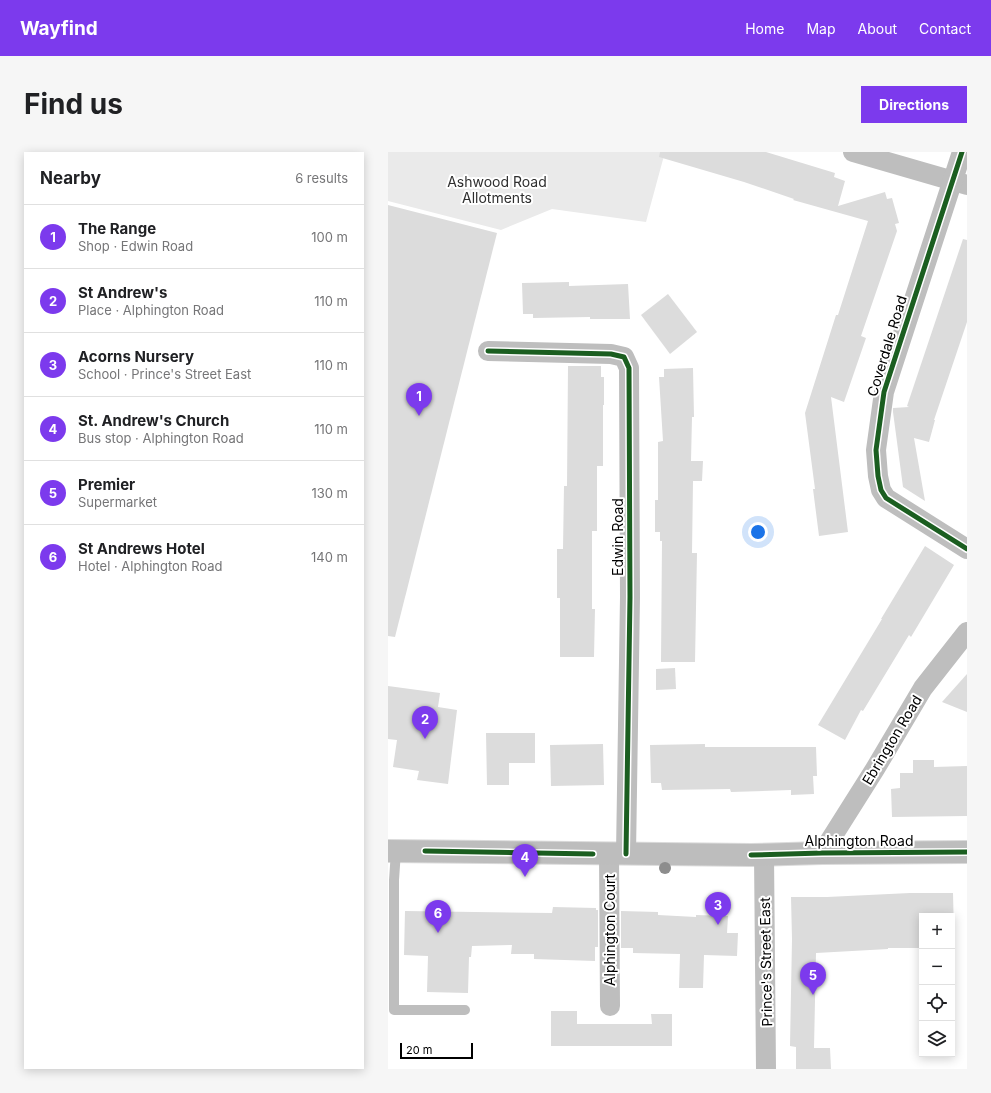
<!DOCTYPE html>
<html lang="en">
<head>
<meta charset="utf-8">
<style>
	:root { --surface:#fff; --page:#f6f6f6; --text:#202124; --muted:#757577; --line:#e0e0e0; --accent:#7c3aed }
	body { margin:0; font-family:Inter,sans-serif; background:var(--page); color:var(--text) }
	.controls { position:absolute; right:12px; bottom:12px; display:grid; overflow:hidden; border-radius:0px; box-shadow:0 2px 10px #0003 }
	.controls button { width:36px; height:36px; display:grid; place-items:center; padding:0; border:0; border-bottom:1px solid var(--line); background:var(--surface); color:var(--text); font:20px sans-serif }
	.scale { position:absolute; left:12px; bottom:10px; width:73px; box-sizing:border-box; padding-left:4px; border:2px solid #000; border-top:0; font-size:11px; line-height:14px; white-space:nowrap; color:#000; -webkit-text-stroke:3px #fff; paint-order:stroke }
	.you { position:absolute; left:370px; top:380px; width:14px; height:14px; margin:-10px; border:3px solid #fff; border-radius:50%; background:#1a73e8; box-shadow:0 0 0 6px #1a73e833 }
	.badge { display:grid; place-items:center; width:26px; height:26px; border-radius:50%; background:var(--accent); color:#fff; font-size:13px; font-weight:700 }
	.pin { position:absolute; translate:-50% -33px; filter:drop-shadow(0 1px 2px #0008) }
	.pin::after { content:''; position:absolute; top:21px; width:14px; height:12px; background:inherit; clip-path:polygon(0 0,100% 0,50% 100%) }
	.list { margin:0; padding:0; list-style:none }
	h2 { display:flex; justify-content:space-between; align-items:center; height:52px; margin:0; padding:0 16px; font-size:17px }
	h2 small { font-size:13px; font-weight:400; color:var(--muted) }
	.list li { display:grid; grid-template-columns:26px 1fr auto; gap:12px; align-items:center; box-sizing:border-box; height:64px; padding:0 16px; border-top:1px solid var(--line) }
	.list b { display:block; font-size:15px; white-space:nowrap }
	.list p { margin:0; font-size:13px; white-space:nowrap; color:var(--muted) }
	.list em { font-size:13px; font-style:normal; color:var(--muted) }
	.icon { flex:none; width:22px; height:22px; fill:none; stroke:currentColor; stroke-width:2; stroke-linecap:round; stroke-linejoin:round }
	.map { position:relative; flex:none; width:579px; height:917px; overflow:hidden; border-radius:0px }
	header { display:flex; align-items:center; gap:24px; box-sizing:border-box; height:56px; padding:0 20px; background:var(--accent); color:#fff }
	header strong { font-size:19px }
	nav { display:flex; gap:22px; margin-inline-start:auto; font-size:14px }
	.intro { display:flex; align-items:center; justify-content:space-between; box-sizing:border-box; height:96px; padding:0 24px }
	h1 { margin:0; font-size:28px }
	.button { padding:10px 18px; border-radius:0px; background:var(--accent); color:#fff; font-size:14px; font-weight:700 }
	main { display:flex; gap:24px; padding:0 24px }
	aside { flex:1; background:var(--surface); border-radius:0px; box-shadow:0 2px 10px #0003 }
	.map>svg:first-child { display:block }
	.green { fill:#eaeaea }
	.building { fill:#dcdcdc }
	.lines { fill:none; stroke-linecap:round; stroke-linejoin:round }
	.highway-casing { stroke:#dbdbdb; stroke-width:24 }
	.lane { stroke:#bebebe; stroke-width:10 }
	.street { stroke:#bebebe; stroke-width:20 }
	.highway { stroke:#bdbdbd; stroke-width:22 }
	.cycleway-casing { stroke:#fff; stroke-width:8 }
	.cycleway { stroke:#1b5e20; stroke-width:5 }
	.tree { fill:#8d8d8d }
	.labels { text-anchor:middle; stroke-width:4; stroke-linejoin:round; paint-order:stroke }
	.park-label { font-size:14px; fill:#2f2f2f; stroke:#fff }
	.street-label { font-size:14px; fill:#000; stroke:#fff }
</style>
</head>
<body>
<header>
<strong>Wayfind</strong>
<nav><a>Home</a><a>Map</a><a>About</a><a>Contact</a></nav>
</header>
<div class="intro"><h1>Find us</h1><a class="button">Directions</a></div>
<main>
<aside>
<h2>Nearby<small>6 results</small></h2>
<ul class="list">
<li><span class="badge">1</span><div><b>The Range</b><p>Shop · Edwin Road</p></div><em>100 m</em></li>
<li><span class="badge">2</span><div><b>St Andrew's</b><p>Place · Alphington Road</p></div><em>110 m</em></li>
<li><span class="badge">3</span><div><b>Acorns Nursery</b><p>School · Prince's Street East</p></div><em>110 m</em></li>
<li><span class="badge">4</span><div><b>St. Andrew's Church</b><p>Bus stop · Alphington Road</p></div><em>110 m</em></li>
<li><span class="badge">5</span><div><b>Premier</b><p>Supermarket</p></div><em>130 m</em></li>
<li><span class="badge">6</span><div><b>St Andrews Hotel</b><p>Hotel · Alphington Road</p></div><em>140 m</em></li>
</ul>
</aside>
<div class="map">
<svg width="579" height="917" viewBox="0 0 579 917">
	<rect width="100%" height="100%" fill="#fff"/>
	<!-- green -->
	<polygon class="green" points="0,0 277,0 258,70 164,57 113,78 0,49"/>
	<!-- building -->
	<g class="building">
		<polygon points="272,0 378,0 447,21 446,25 457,29 450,54 497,40 499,47 504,46 511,71 507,72 509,79 473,184 478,186 456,250 443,245 460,380 431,384 425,337 427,337 417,261 448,163 450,163 480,69 405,48 406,47 356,30 271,5"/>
		<polygon points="0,53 109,81 7,485 0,484"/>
		<polygon points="575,87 579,88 579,170 546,268 547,268 541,290 526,286 537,349 515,335 505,260 505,256 521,255 519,254"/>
		<polygon points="181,130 181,134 240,132 242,167 202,167 202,165 145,166 145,162 135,162 134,131"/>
		<polygon points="280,142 309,180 282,202 253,163"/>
		<polygon points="180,214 213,214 213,225 216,225 216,253 215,253 215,314 209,314 209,379 204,379 204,457 207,457 206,505 172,505 172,446 169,446 169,397 175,397 176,334 179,334"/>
		<polygon points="305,216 306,265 304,265 303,309 315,309 314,329 305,329 304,401 309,401 307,510 273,510 274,389 272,389 272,380 267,380 267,348 270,348 270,290 275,289 271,225 276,225 276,217"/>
		<polygon points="537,394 566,413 523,485 521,483 475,559 473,558 457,588 430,573 494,467 493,467"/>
		<polygon points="287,516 288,537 268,538 268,517"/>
		<polygon points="579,522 579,560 554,550"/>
		<polygon points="0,534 52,541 50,555 69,558 60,632 29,628 31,619 5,615 9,588 0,587"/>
		<polygon points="98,581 147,581 147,611 121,611 121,633 99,633"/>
		<polygon points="215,592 216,633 163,634 162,593"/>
		<polygon points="317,592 317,595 428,595 429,624 425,624 426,642 403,643 403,638 343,640 342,637 274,638 273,631 263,631 262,593"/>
		<polygon points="525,608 546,608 546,615 579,614 579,664 504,665 503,637 512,636 512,621 525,621"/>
		<polygon points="522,741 565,741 566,782 564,782 564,764 534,764 534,796 500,796 500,797 428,801 426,896 442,896 443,917 408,917 408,895 402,894 404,787 403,745 439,745"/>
		<polygon points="165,755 208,756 208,758 210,758 210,795 207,795 207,809 146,807 146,802 123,802 124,793 84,794 83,805 81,805 80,841 39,840 40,804 16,803 17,759 164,761"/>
		<polygon points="233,759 270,760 270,763 308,765 308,763 340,764 339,781 350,781 349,804 316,803 315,836 291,836 292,802 245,801 245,796 233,796"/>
		<polygon points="163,859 189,859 189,872 264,872 263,862 284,862 284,894 163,894"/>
	</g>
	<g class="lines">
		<defs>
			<polyline id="highway" points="0,699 363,703 434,701 579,700"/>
		</defs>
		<!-- highway casing -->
		<use href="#highway" class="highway-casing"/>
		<!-- lane -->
		<polyline class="lane" points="8,699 6,728 6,858 77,858"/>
		<!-- street -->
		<g class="street">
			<polyline points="465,0 579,33"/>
			<polyline points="574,0 496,240 488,298 490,324 493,338 498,346 579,397"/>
			<polyline points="100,199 223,202 236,205 241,216 242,445 238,702"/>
			<polyline points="434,701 487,617 535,536 579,480"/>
			<polyline points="221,702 222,854"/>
			<polyline points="376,703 378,917"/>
		</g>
		<!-- highway -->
		<use href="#highway" class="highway"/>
		<defs>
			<g id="cycleway">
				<polyline points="574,0 496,240 488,298 490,324 493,338 498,346 579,397"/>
				<polyline points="100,199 223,202 236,205 241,216 242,445 238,702"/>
				<polyline points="37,699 205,702"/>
				<polyline points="363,703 434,701 579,700"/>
			</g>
		</defs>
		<!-- cycleway casing -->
		<use href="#cycleway" class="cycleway-casing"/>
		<!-- cycleway -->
		<use href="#cycleway" class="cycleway"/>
	</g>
	<!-- trees -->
	<circle class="tree" cx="277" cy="716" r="6"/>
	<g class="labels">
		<!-- park labels -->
		<g class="park-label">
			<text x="109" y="35">Ashwood Road<tspan x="109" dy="16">Allotments</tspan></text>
		</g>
		<!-- street labels -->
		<g class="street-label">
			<text transform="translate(499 194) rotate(-73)" y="5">Coverdale Road</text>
			<text transform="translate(230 385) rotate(-90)" y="5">Edwin Road</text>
			<text transform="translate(504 588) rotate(-59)" y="5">Ebrington Road</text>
			<text x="471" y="694">Alphington Road</text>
			<text transform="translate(222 778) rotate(-90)" y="5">Alphington Court</text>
			<text transform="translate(378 810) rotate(-91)" y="5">Prince's Street East</text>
		</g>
	</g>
</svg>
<div class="controls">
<button>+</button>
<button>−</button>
<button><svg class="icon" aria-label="locate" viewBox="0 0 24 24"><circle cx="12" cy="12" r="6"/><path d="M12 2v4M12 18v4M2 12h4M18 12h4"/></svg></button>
<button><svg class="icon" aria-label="layers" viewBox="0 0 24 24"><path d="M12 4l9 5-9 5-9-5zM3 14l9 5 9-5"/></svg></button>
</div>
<div class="scale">20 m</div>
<div class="you"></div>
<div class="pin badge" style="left:31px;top:264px">1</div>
<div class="pin badge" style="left:37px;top:587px">2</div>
<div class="pin badge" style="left:330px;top:773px">3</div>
<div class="pin badge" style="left:137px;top:725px">4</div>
<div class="pin badge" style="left:425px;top:843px">5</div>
<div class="pin badge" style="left:50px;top:781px">6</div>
</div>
</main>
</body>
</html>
